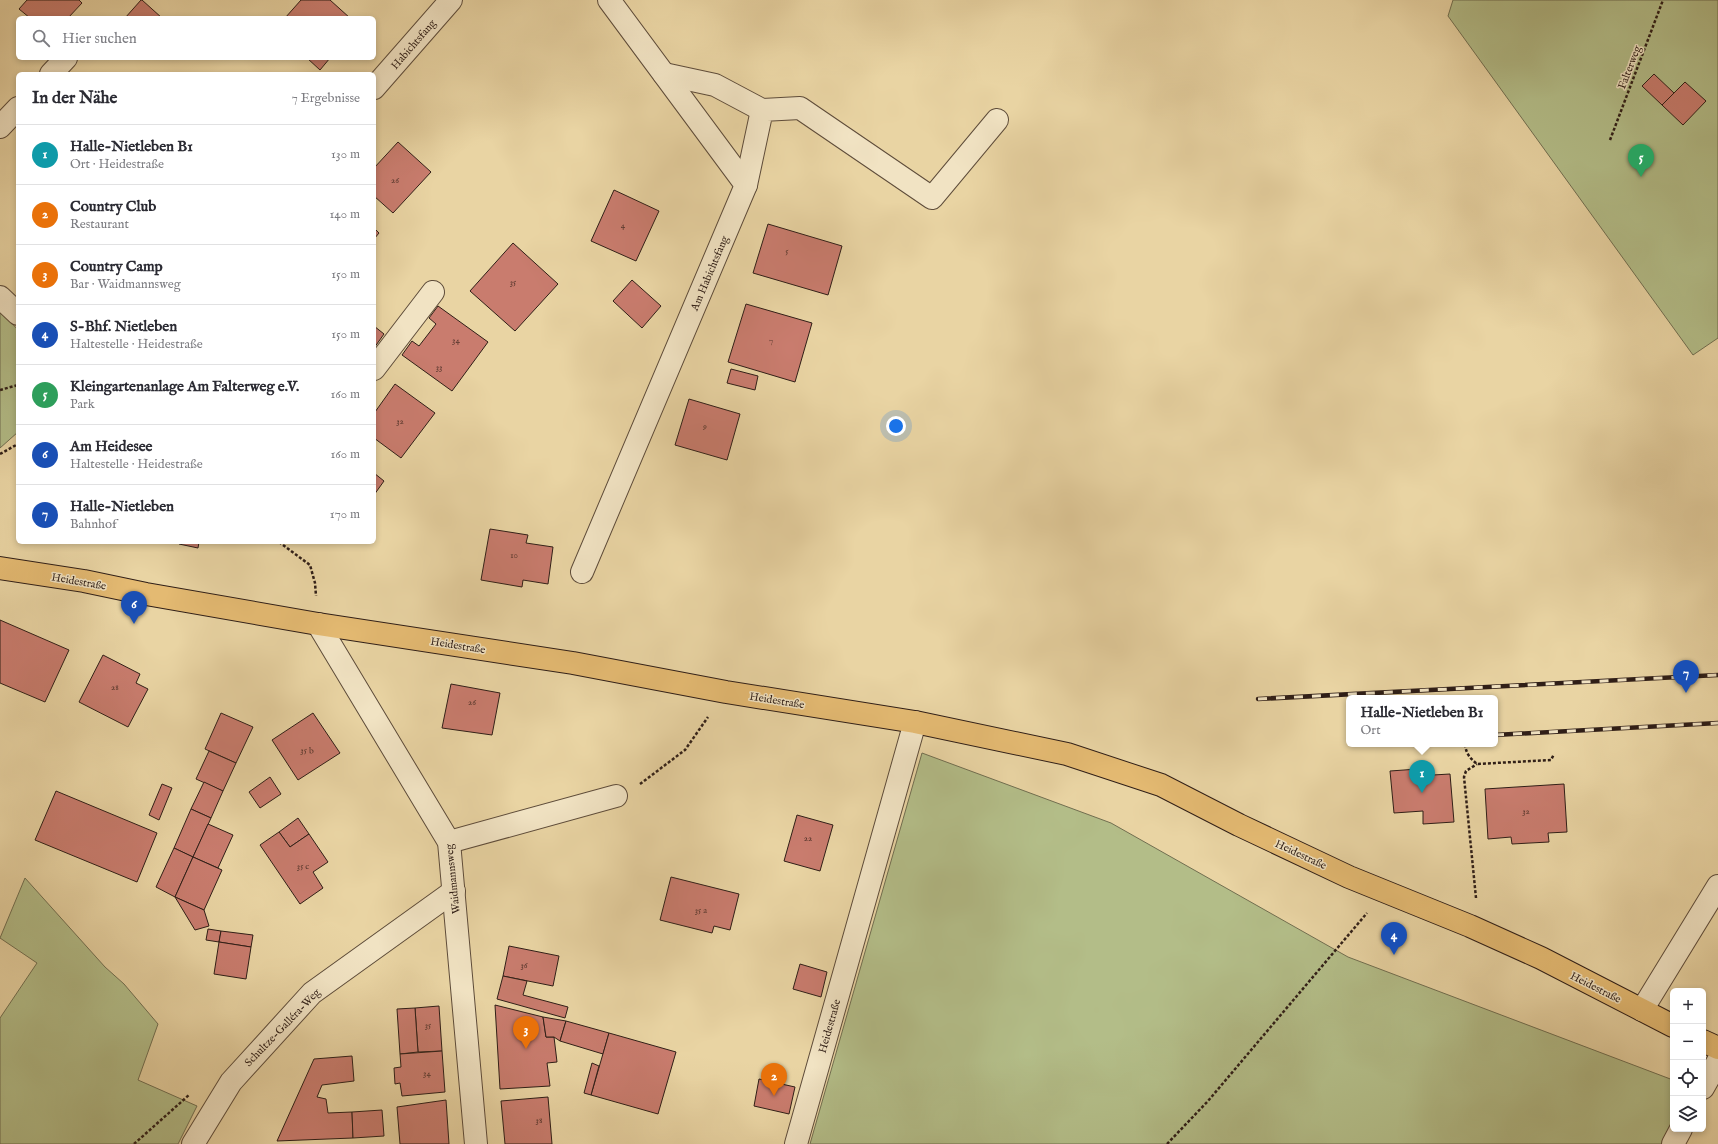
<!DOCTYPE html>
<html lang="de">
<head>
<meta charset="utf-8">
<style>
	:root { --surface:#fff; --page:#f7f7f7; --text:#2b2b33; --muted:#7c7c81; --line:#e1e1e2; --accent:#1a73e8 }
	body { margin:0; font-family:"IM FELL English",serif; background:var(--page); color:var(--text) }
	.controls { position:absolute; right:12px; bottom:12px; display:grid; overflow:hidden; border-radius:6px; box-shadow:0 2px 6px #0003 }
	.controls button { width:36px; height:36px; display:grid; place-items:center; padding:0; border:0; border-bottom:1px solid var(--line); background:var(--surface); color:var(--text); font:20px sans-serif }
	.you { position:absolute; left:896px; top:426px; width:14px; height:14px; margin:-10px; border:3px solid #fff; border-radius:50%; background:#1a73e8; box-shadow:0 0 0 6px #1a73e833 }
	.badge { display:grid; place-items:center; width:26px; height:26px; border-radius:50%; background:var(--accent); color:#fff; font-size:13px; font-weight:700 }
	.pin { position:absolute; translate:-50% -33px; filter:drop-shadow(0 1px 2px #0008) }
	.pin::after { content:''; position:absolute; top:21px; width:14px; height:12px; background:inherit; clip-path:polygon(0 0,100% 0,50% 100%) }
	.popup { position:absolute; left:1346px; top:695px; width:152px; height:52px; box-sizing:border-box; display:grid; place-content:center; border-radius:6px; background:var(--surface); filter:drop-shadow(0 1px 3px #0005); font-size:13px; white-space:nowrap; color:var(--muted) }
	.popup b { font-size:15px; color:var(--text) }
	.popup::after { content:''; position:absolute; left:50%; top:100%; margin-left:-8px; border:8px solid transparent; border-top-color:var(--surface) }
	.list { margin:0; padding:0; list-style:none }
	h2 { display:flex; justify-content:space-between; align-items:center; height:52px; margin:0; padding:0 16px; font-size:17px }
	h2 small { font-size:13px; font-weight:400; color:var(--muted) }
	.list li { display:grid; grid-template-columns:26px 1fr auto; gap:12px; align-items:center; box-sizing:border-box; height:60px; padding:0 16px; border-top:1px solid var(--line) }
	.list b { display:block; font-size:15px; white-space:nowrap }
	.list p { margin:0; font-size:13px; white-space:nowrap; color:var(--muted) }
	.list em { font-size:13px; font-style:normal; color:var(--muted) }
	.icon { flex:none; width:22px; height:22px; fill:none; stroke:currentColor; stroke-width:2; stroke-linecap:round; stroke-linejoin:round }
	.map { position:relative; flex:none; width:1718px; height:1144px; overflow:hidden }
	.search { position:absolute; background:var(--surface); box-shadow:0 2px 6px #0003; left:16px; top:16px; width:360px; height:44px; display:flex; align-items:center; gap:10px; box-sizing:border-box; padding:0 14px; border-radius:6px; color:var(--muted); font-size:15px }
	.panel { position:absolute; background:var(--surface); box-shadow:0 2px 6px #0003; left:16px; top:72px; width:360px; height:472px; border-radius:6px }
	.map>svg:first-child { display:block }
	.green { fill:#b3bd88; stroke:#716e50 }
	.building { fill:#c97c6e; stroke:#2f1e17 }
	.lines { fill:none; stroke-linecap:round; stroke-linejoin:round }
	.minor-casing { stroke:#5e4c3a; stroke-width:24 }
	.major-casing { stroke:#2f1e17; stroke-width:24 }
	.path { stroke:#2f1e17; stroke-width:2.5; stroke-dasharray:3 2; stroke-linecap:butt }
	.minor { stroke:#f1e3c3; stroke-width:22 }
	.major { stroke:#e4ba72; stroke-width:22 }
	.rail-casing { stroke:#2f1e17; stroke-width:4.5 }
	.rail { stroke:#f1e3c3; stroke-width:3; stroke-dasharray:9; stroke-linecap:butt }
	.labels { text-anchor:middle; stroke-width:3; stroke-linejoin:round; paint-order:stroke }
	.number-label { font-size:9px; fill:#56362d }
	.street-label { font-size:11px; fill:#2f1e17; stroke:#f1e3c3 }
</style>
</head>
<body>
<div class="map">
<svg width="1718" height="1144" viewBox="0 0 1718 1144">
	<rect width="100%" height="100%" fill="#e9d4a3"/>
	<filter id="stains"><feTurbulence type="fractalNoise" baseFrequency=".005" numOctaves="4"/><feColorMatrix values="0 0 0 0 .2 0 0 0 0 .09 0 0 0 0 .02 0 0 0 .5 -.17"/></filter>
	<radialGradient id="worn" r=".72"><stop offset=".6" stop-color="#630" stop-opacity="0"/><stop offset="1" stop-color="#630" stop-opacity=".3"/></radialGradient>
	<!-- green -->
	<g class="green">
		<polygon points="1453,0 1718,0 1718,338 1693,355 1448,16"/>
		<polygon points="0,310 18,330 18,432 0,448"/>
		<polygon points="922,753 1111,823 1348,957 1673,1080 1673,1126 1663,1144 810,1144"/>
		<polygon points="25,878 105,967 124,984 158,1024 138,1080 197,1106 178,1144 0,1144 0,1018 37,963 0,938"/>
	</g>
	<!-- building -->
	<g class="building">
		<polygon points="27,0 79,0 82,3 68,18 30,18 19,9"/>
		<polygon points="141,0 142,0 162,18 125,18"/>
		<polygon points="301,0 330,0 350,18 285,18"/>
		<polygon points="307,58 330,58 320,70"/>
		<polygon points="1654,74 1674,93 1662,105 1642,86"/>
		<polygon points="1685,82 1706,101 1683,125 1662,105"/>
		<polygon points="398,142 431,172 393,213 374,196 374,168"/>
		<polygon points="614,190 659,211 636,261 591,241"/>
		<polygon points="768,224 842,246 828,295 753,273"/>
		<polygon points="374,228 379,233 374,239"/>
		<polygon points="513,243 558,284 515,331 470,291"/>
		<polygon points="632,280 661,306 642,328 613,301"/>
		<polygon points="746,304 812,323 795,382 728,362"/>
		<polygon points="438,306 488,342 452,391 402,355 412,341 419,346 436,324 429,318"/>
		<polygon points="374,326 384,334 374,348"/>
		<polygon points="731,369 758,376 755,390 727,383"/>
		<polygon points="395,384 435,413 401,458 374,438 374,411 375,412"/>
		<polygon points="689,399 740,414 727,460 675,445"/>
		<polygon points="374,473 384,481 374,495"/>
		<polygon points="490,529 528,535 526,543 553,547 548,584 523,580 522,587 481,580"/>
		<polygon points="179,542 199,542 198,548 179,544"/>
		<polygon points="0,620 69,650 45,702 0,683"/>
		<polygon points="103,655 140,674 136,683 148,689 128,727 79,702"/>
		<polygon points="451,684 500,693 492,735 442,728"/>
		<polygon points="221,713 253,727 236,763 205,749"/>
		<polygon points="313,713 340,753 298,780 272,740"/>
		<polygon points="209,751 236,763 223,791 196,779"/>
		<polygon points="1432,768 1433,775 1450,774 1454,822 1423,824 1423,811 1394,813 1390,771"/>
		<polygon points="270,777 281,794 260,808 249,792"/>
		<polygon points="204,782 223,791 211,818 191,809"/>
		<polygon points="162,784 172,788 159,820 149,815"/>
		<polygon points="1564,784 1567,832 1548,833 1549,842 1512,844 1511,837 1488,839 1485,789"/>
		<polygon points="56,791 157,833 137,882 35,840"/>
		<polygon points="191,809 211,818 193,857 174,848"/>
		<polygon points="797,815 833,825 820,871 784,861"/>
		<polygon points="298,818 309,834 290,847 279,832"/>
		<polygon points="208,824 233,835 218,868 193,857"/>
		<polygon points="279,832 290,847 309,834 328,862 313,872 323,888 300,904 260,845"/>
		<polygon points="174,848 193,857 175,897 156,887"/>
		<polygon points="193,857 222,870 204,910 175,897"/>
		<polygon points="671,877 739,894 730,930 714,926 712,933 660,920"/>
		<polygon points="175,897 204,910 209,926 195,930"/>
		<polygon points="208,929 221,931 219,942 206,940"/>
		<polygon points="221,931 253,935 251,947 219,942"/>
		<polygon points="219,942 251,947 246,979 214,974"/>
		<polygon points="509,946 559,956 553,986 503,976"/>
		<polygon points="800,964 827,972 821,997 793,989"/>
		<polygon points="503,976 527,981 523,995 568,1007 565,1018 497,999"/>
		<polygon points="495,1005 543,1017 546,1037 554,1037 557,1062 547,1063 550,1086 500,1089"/>
		<polygon points="439,1006 442,1051 418,1052 415,1008"/>
		<polygon points="415,1008 418,1052 400,1054 397,1009"/>
		<polygon points="543,1017 566,1021 560,1041 554,1037 546,1037"/>
		<polygon points="566,1021 609,1033 603,1054 560,1041"/>
		<polygon points="609,1033 676,1052 658,1114 591,1095"/>
		<polygon points="442,1051 445,1092 402,1096 400,1083 395,1084 394,1068 401,1067 400,1054"/>
		<polygon points="352,1056 354,1081 322,1085 317,1097 326,1099 328,1113 352,1112 353,1138 277,1141 314,1059"/>
		<polygon points="592,1063 599,1066 591,1095 584,1093"/>
		<polygon points="759,1079 795,1087 789,1114 754,1106"/>
		<polygon points="548,1097 552,1144 505,1144 501,1101"/>
		<polygon points="446,1100 449,1144 400,1144 397,1107"/>
		<polygon points="382,1110 384,1136 353,1138 352,1112"/>
	</g>
	<g class="lines">
		<defs>
			<g id="minor">
				<polyline points="51,74 66,58"/>
				<polyline points="664,74 715,85 762,110"/>
				<polyline points="374,88 451,0"/>
				<polyline points="0,127 18,108"/>
				<polyline points="746,185 762,110 800,108 932,198 997,120"/>
				<polyline points="0,297 18,314"/>
				<polyline points="374,369 433,292"/>
				<polyline points="582,572 746,185 609,0"/>
				<polyline points="318,624 449,842 476,1144"/>
				<polyline points="449,842 616,796"/>
				<polyline points="1642,1010 1718,886"/>
				<polyline points="1703,1088 1718,1061"/>
				<polyline points="193,1144 231,1082 312,993 454,891"/>
				<polyline points="796,1144 915,722"/>
				<polyline points="1673,1144 1681,1129"/>
			</g>
			<g id="major">
				<polyline points="0,568 84,581 146,594 318,624 573,663 726,692 915,722 1067,754 1161,785 1239,825 1349,877 1470,926 1541,958 1673,1026"/>
				<polyline points="1703,1041 1718,1048"/>
			</g>
		</defs>
		<!-- minor casing -->
		<use href="#minor" class="minor-casing"/>
		<!-- major casing -->
		<use href="#major" class="major-casing"/>
		<!-- path -->
		<g class="path">
			<polyline points="1610,140 1663,0"/>
			<polyline points="0,390 18,385"/>
			<polyline points="0,454 18,444"/>
			<polyline points="279,542 310,565 315,583 316,596"/>
			<path d="M1465 744C1466 754 1470 758 1477 764L1551 760 1554 754"/>
			<polyline points="640,784 685,750 708,717"/>
			<polyline points="1476,898 1464,777 1466,771 1477,764"/>
			<polyline points="134,1144 189,1095"/>
			<polyline points="1167,1144 1208,1101 1367,913"/>
		</g>
		<!-- minor -->
		<use href="#minor" class="minor"/>
		<!-- major -->
		<use href="#major" class="major"/>
		<defs>
			<g id="rail">
				<polyline points="1258,699 1718,675"/>
				<polyline points="1495,735 1718,723"/>
			</g>
		</defs>
		<!-- rail casing -->
		<use href="#rail" class="rail-casing"/>
		<!-- rail -->
		<use href="#rail" class="rail"/>
	</g>
	<g class="labels">
		<!-- number labels -->
		<g class="number-label">
			<text x="395" y="183">26</text>
			<text x="623" y="228">4</text>
			<text x="787" y="254">5</text>
			<text x="513" y="285">35</text>
			<text x="456" y="343">34</text>
			<text x="771" y="343">7</text>
			<text x="439" y="370">33</text>
			<text x="400" y="424">32</text>
			<text x="705" y="429">9</text>
			<text x="514" y="558">10</text>
			<text x="115" y="690">28</text>
			<text x="472" y="705">26</text>
			<text x="307" y="753">35 b</text>
			<text x="1526" y="814">32</text>
			<text x="808" y="841">22</text>
			<text x="303" y="869">35 c</text>
			<text x="701" y="913">35 a</text>
			<text x="524" y="968">36</text>
			<text x="428" y="1028">35</text>
			<text x="427" y="1076">34</text>
			<text x="539" y="1123">38</text>
		</g>
		<!-- street labels -->
		<g class="street-label">
			<text transform="translate(413 44) rotate(-49)" y="4">Habichtsfang</text>
			<text transform="translate(1629 67) rotate(-69)" y="4">Falterweg</text>
			<text transform="translate(709 273) rotate(-67)" y="4">Am Habichtsfang</text>
			<text transform="translate(79 581) rotate(10)" y="4">Heidestraße</text>
			<text transform="translate(458 645) rotate(9)" y="4">Heidestraße</text>
			<text transform="translate(777 700) rotate(9)" y="4">Heidestraße</text>
			<text transform="translate(1301 854) rotate(25)" y="4">Heidestraße</text>
			<text transform="translate(452 879) rotate(-96)" y="4">Waidmannsweg</text>
			<text transform="translate(1596 987) rotate(27)" y="4">Heidestraße</text>
			<text transform="translate(829 1026) rotate(-74)" y="4">Heidestraße</text>
			<text transform="translate(282 1027) rotate(-46)" y="4">Schultze-Galléra-Weg</text>
		</g>
	</g>
	<rect width="100%" height="100%" filter="url(#stains)"/>
	<rect width="100%" height="100%" fill="url(#worn)"/>
</svg>
<div class="controls">
<button>+</button>
<button>−</button>
<button><svg class="icon" aria-label="locate" viewBox="0 0 24 24"><circle cx="12" cy="12" r="6"/><path d="M12 2v4M12 18v4M2 12h4M18 12h4"/></svg></button>
<button><svg class="icon" aria-label="layers" viewBox="0 0 24 24"><path d="M12 4l9 5-9 5-9-5zM3 14l9 5 9-5"/></svg></button>
</div>
<div class="you"></div>
<div class="pin badge" style="left:1422px;top:793px;background:#0f9aa8">1</div>
<div class="popup"><b>Halle-Nietleben B1</b>Ort</div>
<div class="pin badge" style="left:774px;top:1096px;background:#e8710a">2</div>
<div class="pin badge" style="left:526px;top:1049px;background:#e8710a">3</div>
<div class="pin badge" style="left:1394px;top:955px;background:#1a4fb4">4</div>
<div class="pin badge" style="left:1641px;top:177px;background:#2e9e5b">5</div>
<div class="pin badge" style="left:134px;top:624px;background:#1a4fb4">6</div>
<div class="pin badge" style="left:1686px;top:693px;background:#1a4fb4">7</div>
<div class="search"><svg class="icon" aria-label="search" viewBox="0 0 24 24"><circle cx="10" cy="10" r="6"/><path d="M15 15l6 6"/></svg>Hier suchen</div>
<section class="panel">
<h2>In der Nähe<small>7 Ergebnisse</small></h2>
<ul class="list">
<li><span class="badge" style="background:#0f9aa8">1</span><div><b>Halle-Nietleben B1</b><p>Ort · Heidestraße</p></div><em>130 m</em></li>
<li><span class="badge" style="background:#e8710a">2</span><div><b>Country Club</b><p>Restaurant</p></div><em>140 m</em></li>
<li><span class="badge" style="background:#e8710a">3</span><div><b>Country Camp</b><p>Bar · Waidmannsweg</p></div><em>150 m</em></li>
<li><span class="badge" style="background:#1a4fb4">4</span><div><b>S-Bhf. Nietleben</b><p>Haltestelle · Heidestraße</p></div><em>150 m</em></li>
<li><span class="badge" style="background:#2e9e5b">5</span><div><b>Kleingartenanlage Am Falterweg e.V.</b><p>Park</p></div><em>160 m</em></li>
<li><span class="badge" style="background:#1a4fb4">6</span><div><b>Am Heidesee</b><p>Haltestelle · Heidestraße</p></div><em>160 m</em></li>
<li><span class="badge" style="background:#1a4fb4">7</span><div><b>Halle-Nietleben</b><p>Bahnhof</p></div><em>170 m</em></li>
</ul>
</section>
</div>
</body>
</html>
